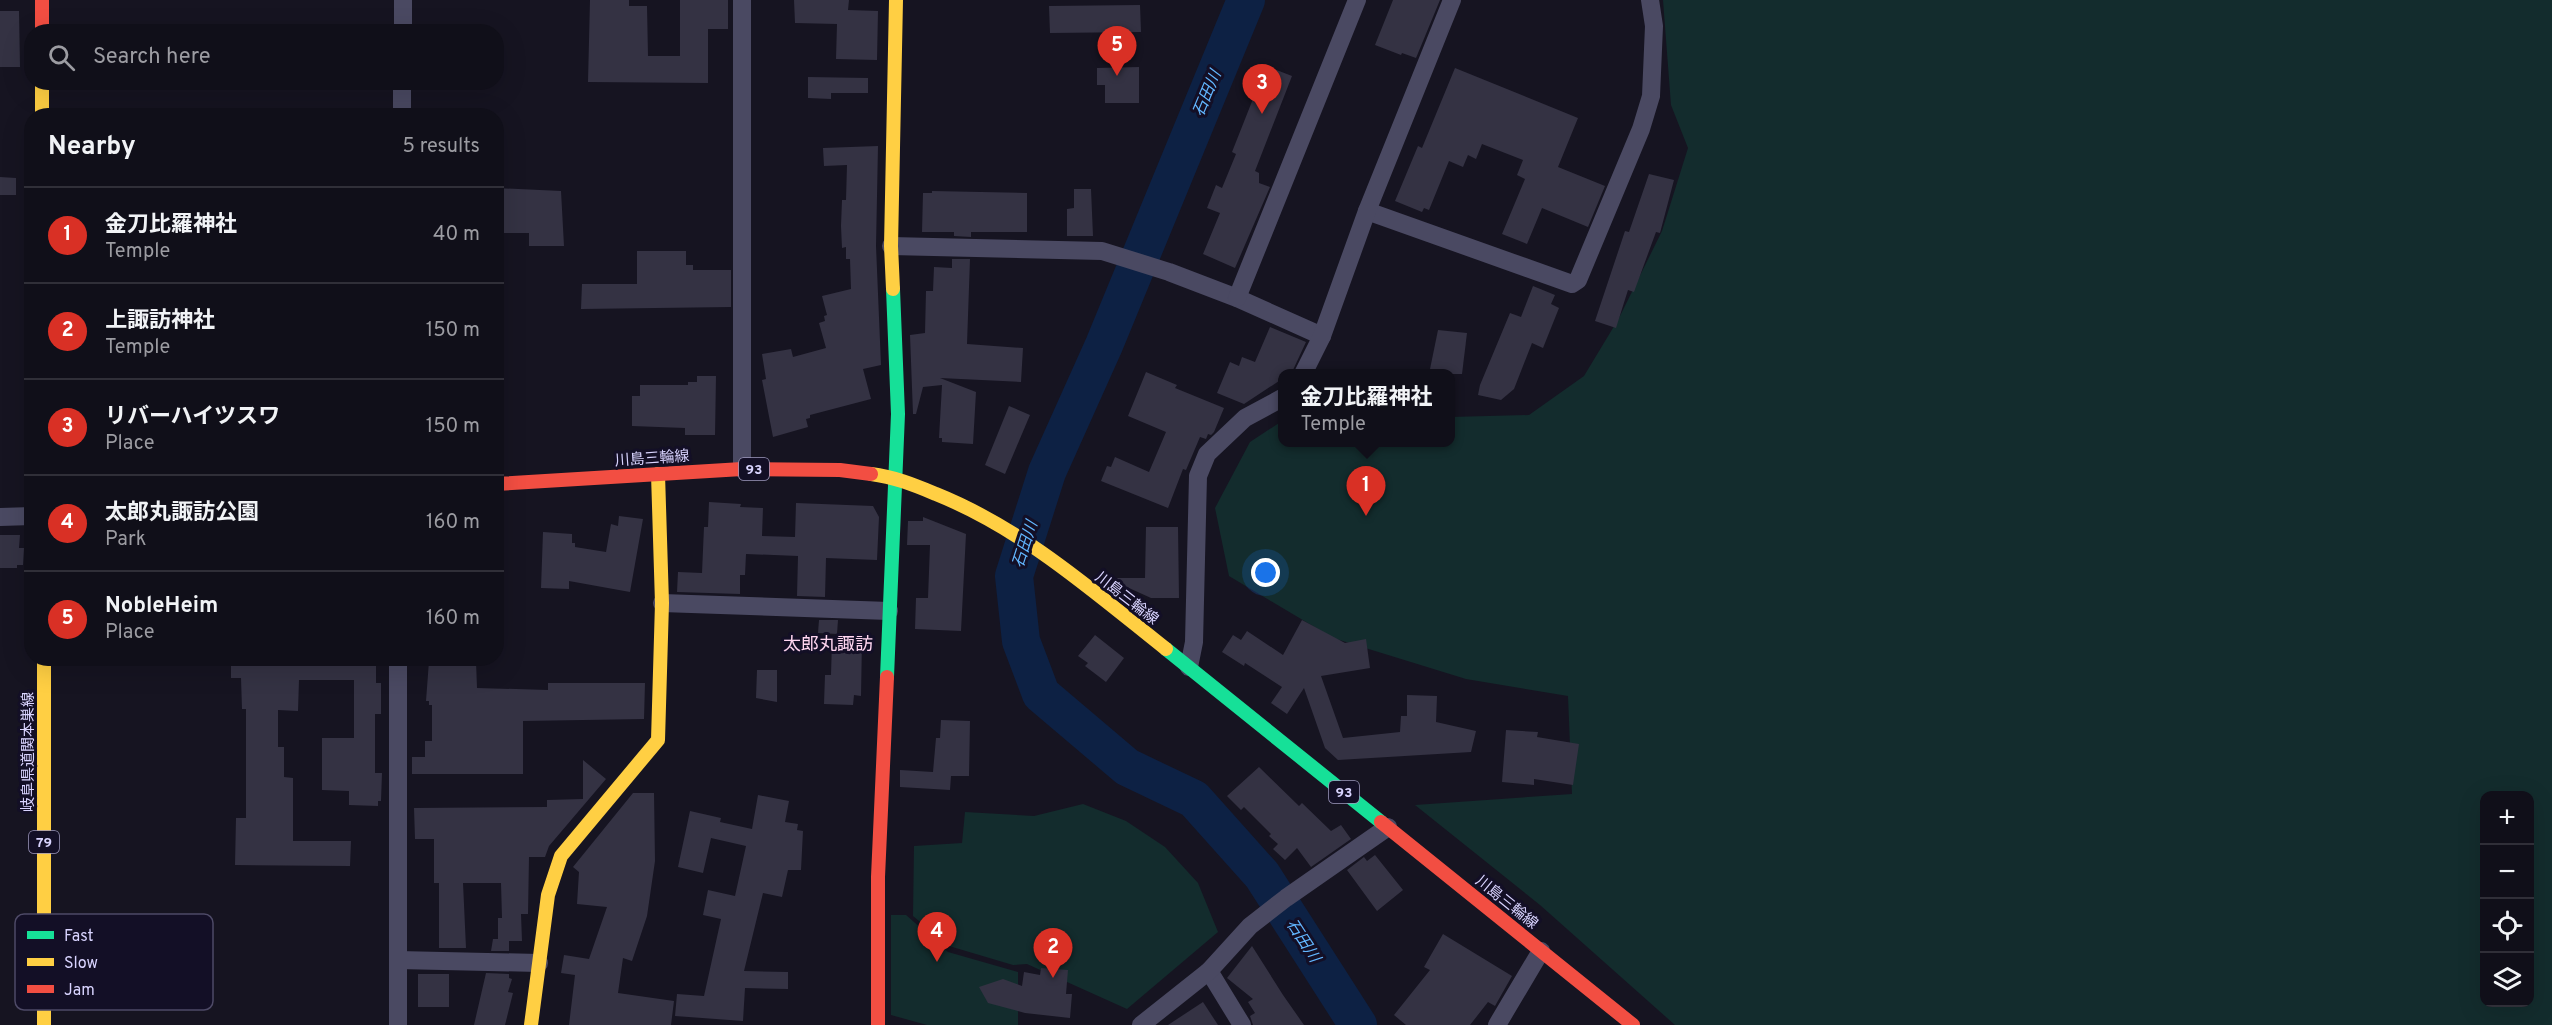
<!DOCTYPE html>
<html lang="en">
<head>
<meta charset="utf-8">
<style>
	:root { --surface:#100f19; --page:#1e1d26; --text:#f1f3f6; --muted:#9c9ca2; --line:#302f38; --accent:#d93025 }
	body { margin:0; font-family:Overpass,"Noto Sans JP",sans-serif; background:var(--page); color:var(--text) }
	.controls { position:absolute; right:18px; bottom:18px; display:grid; overflow:hidden; border-radius:12px; box-shadow:0 6px 24px #0002 }
	.controls button { width:54px; height:54px; display:grid; place-items:center; padding:0; border:0; border-bottom:2px solid var(--line); background:var(--surface); color:var(--text); font:30px sans-serif }
	.you { position:absolute; left:1266px; top:573px; width:21px; height:21px; margin:-15px; border:4px solid #fff; border-radius:50%; background:#1a73e8; box-shadow:0 0 0 9px #1a73e833 }
	.badge { display:grid; place-items:center; width:39px; height:39px; border-radius:50%; background:var(--accent); color:#fff; font-size:20px; font-weight:700 }
	.pin { position:absolute; translate:-50% -50px; filter:drop-shadow(0 2px 3px #0008) }
	.pin::after { content:''; position:absolute; top:32px; width:21px; height:18px; background:inherit; clip-path:polygon(0 0,100% 0,50% 100%) }
	.popup { position:absolute; left:1278px; top:369px; width:177px; height:78px; box-sizing:border-box; display:grid; place-content:center; border-radius:12px; background:var(--surface); filter:drop-shadow(0 2px 4px #0005); font-size:20px; white-space:nowrap; color:var(--muted) }
	.popup b { font-size:22px; color:var(--text) }
	.popup::after { content:''; position:absolute; left:50%; top:100%; margin-left:-12px; border:12px solid transparent; border-top-color:var(--surface) }
	.list { margin:0; padding:0; list-style:none }
	h2 { display:flex; justify-content:space-between; align-items:center; height:78px; margin:0; padding:0 24px; font-size:26px }
	h2 small { font-size:20px; font-weight:400; color:var(--muted) }
	.list li { display:grid; grid-template-columns:39px 1fr auto; gap:18px; align-items:center; box-sizing:border-box; height:96px; padding:0 24px; border-top:2px solid var(--line) }
	.list b { display:block; font-size:22px; white-space:nowrap }
	.list p { margin:0; font-size:20px; white-space:nowrap; color:var(--muted) }
	.list em { font-size:20px; font-style:normal; color:var(--muted) }
	.icon { flex:none; width:33px; height:33px; fill:none; stroke:currentColor; stroke-width:2; stroke-linecap:round; stroke-linejoin:round }
	.map { position:relative; flex:none; width:2552px; height:1025px; overflow:hidden }
	.search { position:absolute; background:var(--surface); box-shadow:0 6px 24px #0002; left:24px; top:24px; width:480px; height:66px; display:flex; align-items:center; gap:15px; box-sizing:border-box; padding:0 21px; border-radius:24px; color:var(--muted); font-size:22px }
	.panel { position:absolute; background:var(--surface); box-shadow:0 6px 24px #0002; left:24px; top:108px; width:480px; height:558px; border-radius:24px }
	.map>svg:first-child { display:block }
	.green { fill:#132c2d; fill-rule:evenodd }
	.lines { fill:none; stroke-linecap:round; stroke-linejoin:round }
	.river { stroke:#0d2144; stroke-width:38 }
	.building { fill:#343243 }
	.street { stroke:#4a4962; stroke-width:18 }
	.fast { stroke:#16e098; stroke-width:14 }
	.slow { stroke:#ffcf43; stroke-width:14 }
	.jam { stroke:#f24e42; stroke-width:14 }
	.labels { text-anchor:middle; stroke-width:6; stroke-linejoin:round; paint-order:stroke }
	.shield { fill:#130f26; stroke:#9e99be; stroke-width:1.5 }
	.shield-label { font-size:14px; font-weight:bold; fill:#d9d4ff }
	.street-label { font-size:15px; fill:#d9d4ff; stroke:#130f26 }
	.water-label { font-size:16px; font-style:italic; fill:#62b6ff; stroke:#130f26 }
	.quarter-label { font-size:18px; fill:#ffd6f0; stroke:#130f26 }
	.key { fill:#130f26; stroke:#4e4a67; stroke-width:1.5 }
	.key-label { font-size:16px; fill:#d9d4ff }
</style>
</head>
<body>
<div class="map">
<svg width="2552" height="1025" viewBox="0 0 2552 1025">
	<rect width="100%" height="100%" fill="#161421"/>
	<!-- green -->
	<g class="green">
		<path d="M1663 0H2552V1025H1675L1540 905 1415 805 1572 794 1568 696 1466 679 1333 638 1229 576 1215 508 1250 442 1282 421V442H1450V417L1529 415 1584 376 1619 318 1662 231 1688 148 1671 105ZM2484 796H2530V1002H2484Z"/>
		<polygon points="1083,804 1126,821 1165,847 1198,883 1218,932 1127,1009 1027,964 1013,965 949,946 913,916 914,846 962,843 965,812 1034,816"/>
		<polygon points="891,915 906,915 948,952 1018,972 1018,1025 927,1025 891,1015"/>
	</g>
	<g class="lines">
		<!-- river -->
		<polyline class="river" points="1246,0 1104,345 1047,472 1014,576 1021,641 1041,694 1127,767 1194,799 1262,875 1358,1025"/>
	</g>
	<!-- building -->
	<g class="building">
		<polygon points="590,0 629,0 629,6 647,6 648,56 680,56 680,0 728,0 728,29 708,29 708,83 588,82"/>
		<polygon points="794,0 849,0 848,10 878,11 877,60 836,59 837,24 795,23"/>
		<polygon points="1393,0 1440,0 1416,58 1402,53 1401,55 1375,45"/>
		<polygon points="1140,5 1141,32 1050,33 1049,6"/>
		<polygon points="0,11 19,11 20,67 0,67"/>
		<polygon points="1266,66 1292,76 1255,171 1259,173 1259,183 1270,187 1235,268 1203,254 1220,213 1207,208 1216,185 1222,188 1236,154 1232,152"/>
		<polygon points="1139,67 1139,103 1105,103 1105,85 1097,85 1097,68"/>
		<polygon points="1455,68 1578,118 1558,167 1605,186 1588,227 1542,208 1527,244 1502,234 1525,179 1517,175 1523,160 1482,144 1476,159 1468,155 1463,167 1449,161 1429,210 1424,208 1422,212 1395,201 1418,146 1422,148"/>
		<polygon points="808,77 868,78 868,93 831,93 831,99 808,98"/>
		<polygon points="878,146 876,246 881,365 863,369 871,399 810,415 810,418 806,419 808,427 773,437 762,380 766,379 762,354 791,349 793,357 826,348 819,323 825,321 824,316 827,315 822,296 851,289 850,259 846,259 846,247 842,248 841,226 842,200 846,200 847,165 824,166 823,148"/>
		<polygon points="1649,174 1674,180 1660,233 1656,232 1634,292 1628,290 1616,328 1595,321 1625,231 1629,232"/>
		<polygon points="0,177 16,178 16,195 0,195"/>
		<polygon points="496,188 561,191 564,246 529,246 529,233 496,233"/>
		<polygon points="1074,189 1091,189 1093,236 1067,236 1067,209 1074,208"/>
		<polygon points="932,191 1027,193 1027,232 971,232 971,237 954,236 954,232 922,232 923,193 932,193"/>
		<polygon points="637,251 686,251 686,265 693,265 693,270 731,270 731,307 581,309 582,284 637,284"/>
		<polygon points="952,259 970,259 967,344 1023,348 1021,382 940,378 976,392 973,444 942,442 942,438 939,438 942,385 923,387 916,414 913,414 910,335 925,333 926,291 933,291 934,267 952,268"/>
		<polygon points="1533,286 1555,295 1551,304 1559,308 1543,348 1532,343 1514,389 1501,400 1478,395 1480,385 1510,313 1521,317"/>
		<polygon points="1270,327 1306,342 1293,370 1290,369 1288,374 1282,374 1282,379 1244,404 1217,393 1230,362 1239,366 1242,357 1255,362"/>
		<polygon points="1438,330 1467,333 1462,374 1429,374"/>
		<polygon points="1146,372 1177,385 1175,388 1224,408 1214,432 1211,435 1208,434 1206,439 1200,437 1186,470 1183,469 1168,508 1101,481 1107,466 1111,467 1115,457 1149,472 1166,432 1128,416"/>
		<polygon points="697,376 716,376 715,435 685,435 685,428 632,426 632,396 640,396 640,385 688,385 688,382 697,382"/>
		<polygon points="1009,406 1030,415 1005,474 985,465"/>
		<polygon points="709,502 741,504 740,507 763,508 762,536 795,537 796,503 873,506 879,517 877,560 826,558 825,597 797,596 798,556 746,554 745,575 740,575 740,594 677,592 678,572 702,573 704,527 708,527"/>
		<polygon points="619,516 643,519 630,592 569,581 569,589 541,588 543,532 572,534 572,543 575,543 575,547 606,552 611,524 618,526"/>
		<polygon points="923,517 966,534 961,631 915,629 916,598 928,598 930,545 907,545 908,521 923,521"/>
		<polygon points="1146,527 1178,527 1179,598 1151,598 1107,578 1145,578"/>
		<polygon points="0,535 20,535 19,548 24,548 23,565 17,565 17,568 0,568"/>
		<polygon points="819,620 838,620 837,634 818,633"/>
		<polygon points="1302,620 1345,643 1366,639 1370,668 1321,676 1343,738 1400,732 1401,716 1407,716 1407,695 1437,696 1436,722 1476,731 1471,752 1338,760 1325,748 1304,688 1287,714 1271,703 1282,687 1245,663 1244,666 1222,652 1233,635 1241,640 1247,631 1283,655"/>
		<polygon points="1095,635 1124,658 1106,682 1085,666 1088,663 1078,656"/>
		<polygon points="832,640 862,640 861,696 854,695 853,705 824,704 825,675 831,675"/>
		<polygon points="231,658 255,658 255,663 348,663 348,658 376,658 376,683 381,683 381,714 375,714 375,773 382,773 381,801 378,801 378,806 349,805 349,791 322,790 322,738 354,738 354,680 299,680 298,711 278,710 278,747 284,747 284,777 293,778 293,841 351,841 350,866 235,865 236,818 246,818 246,709 242,709 241,678 231,678"/>
		<polygon points="429,661 476,661 477,688 548,690 548,683 645,683 644,719 523,721 523,774 412,774 412,757 425,757 425,741 432,741 432,705 429,705 429,701 426,701"/>
		<polygon points="757,670 777,670 777,702 756,698"/>
		<polygon points="941,720 970,721 969,776 951,776 950,790 900,787 900,770 933,772 936,738 940,738"/>
		<polygon points="1506,730 1538,732 1537,737 1579,744 1573,785 1534,779 1534,785 1502,782"/>
		<polygon points="583,760 606,779 549,846 545,857 529,857 528,914 521,914 522,941 509,941 509,951 491,951 493,939 498,939 498,918 502,918 501,883 463,883 466,948 439,948 439,883 434,883 434,839 415,839 414,808 547,807 547,800 583,799"/>
		<polygon points="1259,767 1299,806 1302,803 1331,831 1341,825 1351,839 1311,867 1297,848 1285,860 1273,849 1278,844 1269,836 1271,834 1244,807 1241,810 1227,796"/>
		<polygon points="633,793 654,793 655,861 647,916 632,961 623,958 618,993 674,1001 671,1025 569,1025 575,975 561,973 564,955 589,959 607,907 577,904 579,872 573,867"/>
		<polygon points="758,795 789,801 785,822 798,824 797,830 803,831 801,870 788,870 782,897 763,893 744,971 788,972 788,989 745,988 743,1021 675,1016 677,994 704,996 721,919 703,915 708,890 735,896 746,846 711,838 703,873 678,867 690,811 721,818 720,822 752,829"/>
		<polygon points="1375,855 1403,890 1377,911 1347,870 1364,857 1367,861"/>
		<polygon points="1443,934 1512,976 1495,1006 1488,1002 1470,1025 1406,1025 1394,1015 1430,970 1424,967"/>
		<polygon points="1252,946 1283,995 1304,1025 1253,1025 1250,1016 1255,1013 1248,1002 1253,999 1227,978"/>
		<polygon points="1041,968 1068,970 1066,994 1072,994 1070,1018 1025,1013 988,1003 979,987 1003,979 1022,986 1024,972 1040,975"/>
		<polygon points="486,973 509,974 509,978 512,979 508,992 513,993 505,1025 474,1025"/>
		<rect x="418" y="974" width="31" height="33"/>
		<polygon points="1203,1002 1218,1025 1168,1025"/>
	</g>
	<g class="lines">
		<!-- street -->
		<g class="street">
			<polyline points="403,32 403,0"/>
			<polyline points="402,116 402,82"/>
			<polyline points="1367,211 1572,284 1578,280 1641,129 1651,96 1654,26 1650,0"/>
			<polyline points="891,246 1102,251 1169,272 1237,298 1322,336"/>
			<polyline points="1237,298 1357,0"/>
			<polyline points="1303,374 1322,336 1367,211 1452,0"/>
			<polyline points="742,469 742,0"/>
			<polyline points="0,517 32,516"/>
			<polyline points="662,603 889,611"/>
			<polyline points="1189,667 1194,642 1198,476 1207,454 1245,418 1282,398"/>
			<polyline points="398,960 539,963"/>
			<polyline points="1209,971 1242,1025"/>
			<polyline points="398,1025 398,658"/>
			<polyline points="1141,1025 1209,971 1250,926 1286,898 1388,827"/>
			<polyline points="1497,1025 1541,951"/>
		</g>
		<!-- fast -->
		<g class="fast">
			<polyline points="1166,649 1381,822"/>
			<polyline points="887,677 898,414 893,289"/>
		</g>
		<!-- slow -->
		<g class="slow">
			<polyline points="42,82 42,116"/>
			<polyline points="893,289 891,246 896,0"/>
			<path d="M871 474C895 477 914 485 936 494 1023 529 1093 591 1166 649"/>
			<polyline points="44,658 44,1025"/>
			<polyline points="531,1025 548,895 561,856 658,740 662,603 658,474"/>
		</g>
		<!-- jam -->
		<g class="jam">
			<polyline points="42,0 42,32"/>
			<polyline points="496,484 742,469 840,470 871,474"/>
			<polyline points="1381,822 1633,1025"/>
			<polyline points="878,1025 878,877 887,677"/>
		</g>
	</g>
	<g class="labels">
		<!-- shield labels -->
		<g class="shield">
			<rect x="739" y="458" width="30" height="22" rx="4.5"/>
			<rect x="1329" y="781" width="30" height="22" rx="4.5"/>
			<rect x="29" y="831" width="30" height="22" rx="4.5"/>
		</g>
		<g class="shield-label">
			<text x="754" y="474">93</text>
			<text x="1344" y="797">93</text>
			<text x="44" y="847">79</text>
		</g>
		<!-- street labels -->
		<g class="street-label">
			<text transform="translate(652 458) rotate(-4)" y="5">川島三輪線</text>
			<text transform="translate(1127 598) rotate(38)" y="5">川島三輪線</text>
			<text transform="translate(28 752) rotate(-90)" y="5">岐阜県道関本巣線</text>
			<text transform="translate(1507 902) rotate(39)" y="5">川島三輪線</text>
		</g>
		<!-- water labels -->
		<g class="water-label">
			<text transform="translate(1206 93) rotate(-67)" y="6">石田川</text>
			<text transform="translate(1024 544) rotate(-72)" y="6">石田川</text>
			<text transform="translate(1304 940) rotate(57)" y="6">石田川</text>
		</g>
		<!-- quarter labels -->
		<g class="quarter-label">
			<text x="828" y="650">太郎丸諏訪</text>
		</g>
	</g>
	<!-- legend -->
	<rect x="15" y="914" width="198" height="96" rx="9" class="key"/>
	<rect x="27" y="931" width="27" height="8" fill="#16e098"/>
	<rect x="27" y="958" width="27" height="8" fill="#ffcf43"/>
	<rect x="27" y="985" width="27" height="8" fill="#f24e42"/>
	<g class="key-label">
		<text x="64" y="941">Fast</text>
		<text x="64" y="968">Slow</text>
		<text x="64" y="995">Jam</text>
	</g>
</svg>
<div class="controls">
<button>+</button>
<button>−</button>
<button><svg class="icon" aria-label="locate" viewBox="0 0 24 24"><circle cx="12" cy="12" r="6"/><path d="M12 2v4M12 18v4M2 12h4M18 12h4"/></svg></button>
<button><svg class="icon" aria-label="layers" viewBox="0 0 24 24"><path d="M12 4l9 5-9 5-9-5zM3 14l9 5 9-5"/></svg></button>
</div>
<div class="you"></div>
<div class="pin badge" style="left:1366px;top:516px">1</div>
<div class="popup"><b>金刀比羅神社</b>Temple</div>
<div class="pin badge" style="left:1053px;top:978px">2</div>
<div class="pin badge" style="left:1262px;top:114px">3</div>
<div class="pin badge" style="left:937px;top:962px">4</div>
<div class="pin badge" style="left:1117px;top:76px">5</div>
<div class="search"><svg class="icon" aria-label="search" viewBox="0 0 24 24"><circle cx="10" cy="10" r="6"/><path d="M15 15l6 6"/></svg>Search here</div>
<section class="panel">
<h2>Nearby<small>5 results</small></h2>
<ul class="list">
<li><span class="badge">1</span><div><b>金刀比羅神社</b><p>Temple</p></div><em>40 m</em></li>
<li><span class="badge">2</span><div><b>上諏訪神社</b><p>Temple</p></div><em>150 m</em></li>
<li><span class="badge">3</span><div><b>リバーハイツスワ</b><p>Place</p></div><em>150 m</em></li>
<li><span class="badge">4</span><div><b>太郎丸諏訪公園</b><p>Park</p></div><em>160 m</em></li>
<li><span class="badge">5</span><div><b>NobleHeim</b><p>Place</p></div><em>160 m</em></li>
</ul>
</section>
</div>
</body>
</html>
